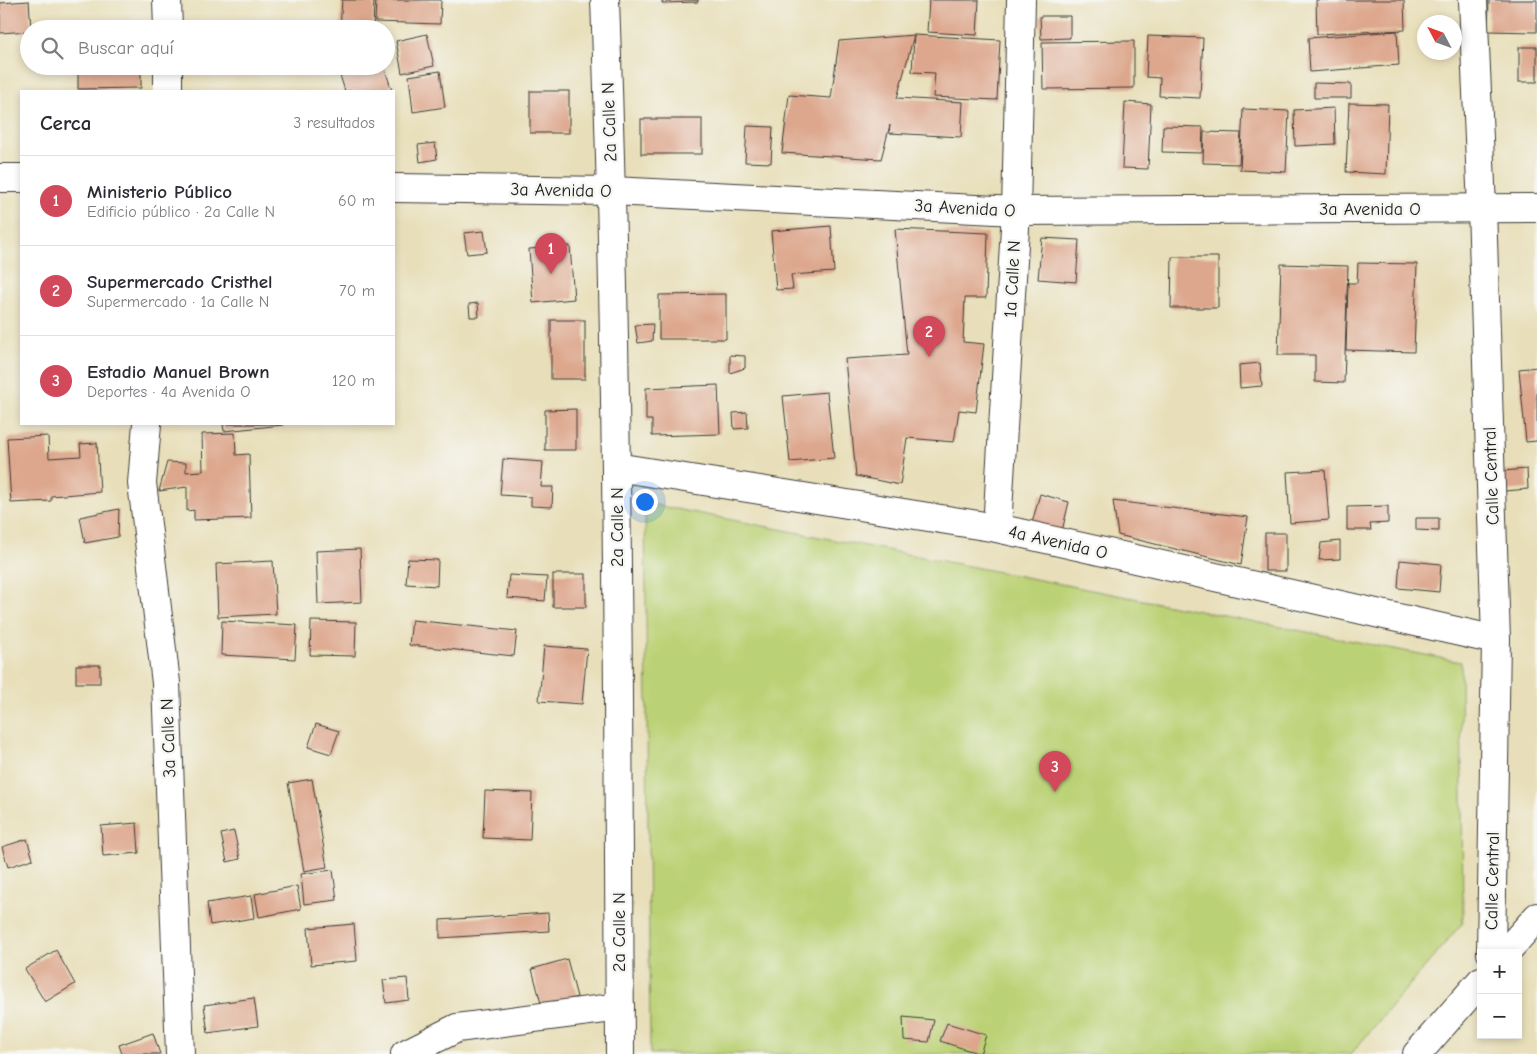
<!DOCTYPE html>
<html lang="es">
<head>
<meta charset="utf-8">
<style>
	:root { --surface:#fff; --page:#f7f7f7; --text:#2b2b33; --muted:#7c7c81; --line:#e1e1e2; --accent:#d1495b }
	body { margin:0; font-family:"Comic Neue",sans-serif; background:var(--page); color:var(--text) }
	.controls { position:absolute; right:15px; bottom:15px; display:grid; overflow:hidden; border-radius:0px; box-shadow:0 2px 8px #0003 }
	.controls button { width:45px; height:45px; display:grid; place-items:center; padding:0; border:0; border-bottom:1px solid var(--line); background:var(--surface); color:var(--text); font:25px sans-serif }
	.compass { position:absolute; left:1417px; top:15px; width:45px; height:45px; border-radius:50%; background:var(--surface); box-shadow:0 2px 8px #0003; rotate:311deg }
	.you { position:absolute; left:644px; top:501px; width:18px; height:18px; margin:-12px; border:4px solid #fff; border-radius:50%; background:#1a73e8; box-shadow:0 0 0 8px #1a73e833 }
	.badge { display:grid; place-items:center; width:32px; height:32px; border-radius:50%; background:var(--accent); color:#fff; font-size:16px; font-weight:700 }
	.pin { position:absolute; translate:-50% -41px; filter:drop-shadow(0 1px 2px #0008) }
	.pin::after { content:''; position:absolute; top:26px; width:18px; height:15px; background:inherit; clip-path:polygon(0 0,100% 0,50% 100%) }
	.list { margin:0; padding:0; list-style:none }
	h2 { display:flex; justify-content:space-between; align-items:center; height:65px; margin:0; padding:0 20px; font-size:21px }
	h2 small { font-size:16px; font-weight:400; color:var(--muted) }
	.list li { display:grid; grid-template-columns:32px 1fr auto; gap:15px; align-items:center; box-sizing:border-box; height:90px; padding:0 20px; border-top:1px solid var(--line) }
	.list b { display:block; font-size:19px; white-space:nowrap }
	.list p { margin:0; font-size:16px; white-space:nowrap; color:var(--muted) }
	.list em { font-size:16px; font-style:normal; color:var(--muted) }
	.icon { flex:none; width:28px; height:28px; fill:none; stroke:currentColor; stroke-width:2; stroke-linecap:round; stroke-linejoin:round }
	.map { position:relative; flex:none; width:1537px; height:1054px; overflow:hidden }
	.search { position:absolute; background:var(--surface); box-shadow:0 2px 8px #0003; left:20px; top:20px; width:375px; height:55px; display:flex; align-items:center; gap:12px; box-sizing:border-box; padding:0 18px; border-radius:28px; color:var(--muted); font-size:19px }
	.panel { position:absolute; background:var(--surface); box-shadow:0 2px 8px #0003; left:20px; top:90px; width:375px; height:335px; border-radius:0px }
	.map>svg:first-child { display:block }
	.green { fill:#bbd175; stroke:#6c7648 }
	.building { fill:#dda78d }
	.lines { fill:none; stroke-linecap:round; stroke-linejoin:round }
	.minor-casing { stroke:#3b3934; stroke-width:30 }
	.tertiary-casing { stroke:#3b3934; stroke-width:30 }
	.minor { stroke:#fff; stroke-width:28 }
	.tertiary { stroke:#fff; stroke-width:28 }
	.labels { text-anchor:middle; stroke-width:5; stroke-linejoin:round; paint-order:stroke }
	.street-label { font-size:18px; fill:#1c1c1c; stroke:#f6f6f2 }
</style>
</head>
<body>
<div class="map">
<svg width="1537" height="1054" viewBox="0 0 1537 1054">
	<rect width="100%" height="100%" fill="#f6f6f2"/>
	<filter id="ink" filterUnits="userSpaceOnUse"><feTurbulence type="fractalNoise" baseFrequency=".02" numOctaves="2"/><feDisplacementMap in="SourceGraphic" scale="10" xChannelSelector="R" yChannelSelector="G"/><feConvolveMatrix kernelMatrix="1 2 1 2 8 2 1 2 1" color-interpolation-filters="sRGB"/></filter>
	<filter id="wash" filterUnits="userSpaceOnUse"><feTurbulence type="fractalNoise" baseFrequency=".0096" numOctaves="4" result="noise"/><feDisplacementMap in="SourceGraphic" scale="20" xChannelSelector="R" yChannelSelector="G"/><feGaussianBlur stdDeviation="1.12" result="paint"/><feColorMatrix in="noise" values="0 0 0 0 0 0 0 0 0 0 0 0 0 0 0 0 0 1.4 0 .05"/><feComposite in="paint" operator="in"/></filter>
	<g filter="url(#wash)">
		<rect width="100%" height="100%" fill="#e8dfba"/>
		<!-- green -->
		<polygon class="green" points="645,503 1461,662 1463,922 1351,1054 650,1054"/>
		<g id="blocks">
			<!-- building -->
			<g class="building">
				<polygon points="342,0 374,0 373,29 340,29"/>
				<polygon points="376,0 441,0 440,24 375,22"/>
				<polygon points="662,0 698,0 698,2 662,3"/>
				<polygon points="929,0 979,0 977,35 927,32"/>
				<polygon points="1316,0 1404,0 1405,30 1317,34"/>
				<polygon points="1489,0 1537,0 1537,32 1488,31"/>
				<polygon points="29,1 31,29 29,29 29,31 0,33 0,3"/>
				<polygon points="1040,16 1070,16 1070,38 1041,39"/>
				<polygon points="1397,31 1399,65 1310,72 1308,38"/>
				<polygon points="427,34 434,66 402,73 396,41"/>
				<polygon points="914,35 1000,40 997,100 933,97 935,73 912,72"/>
				<polygon points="914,35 897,98 963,102 961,137 889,133 890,125 881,159 782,153 789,95 831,98 839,41"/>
				<polygon points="1148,36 1203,38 1200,98 1159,96 1160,78 1146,77"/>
				<polygon points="1134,41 1134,88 1043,89 1042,42"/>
				<rect x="1519" y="47" width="18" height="35"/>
				<polygon points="78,66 141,66 141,88 78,89"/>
				<polygon points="337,66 384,66 392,91 345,91"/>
				<polygon points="440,71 445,107 413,112 409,76"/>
				<polygon points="1314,83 1351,84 1351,98 1314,98"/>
				<rect x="530" y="91" width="39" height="42"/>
				<polygon points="1125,102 1151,104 1148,169 1122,168"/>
				<polygon points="1349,103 1388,104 1386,174 1346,172"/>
				<polygon points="1334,108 1335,144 1295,146 1294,110"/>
				<polygon points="1243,109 1289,111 1286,172 1240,170"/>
				<rect x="641" y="119" width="61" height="35"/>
				<polygon points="747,126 773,127 771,163 745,162"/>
				<polygon points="1163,126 1203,127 1202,153 1162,152"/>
				<polygon points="1204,132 1241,133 1239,164 1203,163"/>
				<polygon points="435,143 437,159 420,162 418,145"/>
				<polygon points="831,226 834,272 791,275 793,289 776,290 771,231"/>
				<polygon points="895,229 988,233 986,298 965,298 963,342 984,344 976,412 959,410 954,442 907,438 900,485 856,476 845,359 907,355"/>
				<polygon points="484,231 487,252 467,254 464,233"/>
				<polygon points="1042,238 1079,240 1076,282 1038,279"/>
				<polygon points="570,246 574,299 533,303 529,249"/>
				<polygon points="1172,257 1218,257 1218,308 1171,308"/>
				<polygon points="1358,263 1417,264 1414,352 1346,350 1348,283 1357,283"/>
				<polygon points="1281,264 1348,266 1344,383 1315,382 1315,355 1278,355"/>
				<polygon points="726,294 726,339 659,339 659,295"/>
				<polygon points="478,303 479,317 470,317 469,304"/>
				<rect x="551" y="320" width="34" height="59"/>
				<polygon points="653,324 652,341 638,343 635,325"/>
				<polygon points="730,355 745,356 745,368 730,373"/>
				<polygon points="1260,363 1262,386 1240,388 1239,365"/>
				<polygon points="1537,367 1537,441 1526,442 1519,369"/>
				<polygon points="718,385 720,434 652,436 652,420 646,420 646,388"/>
				<polygon points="827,392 834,458 790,462 783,396"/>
				<polygon points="576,409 576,450 545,450 545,410"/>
				<polygon points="747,412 748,428 734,429 733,413"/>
				<polygon points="223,424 283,424 283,425 224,431"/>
				<polygon points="235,433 236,455 249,454 251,518 194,520 194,510 187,511 187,487 159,491 167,462 186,463 186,472 203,471 202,434"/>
				<polygon points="48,436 49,458 81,456 80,444 97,443 100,492 51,496 51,501 11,503 7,438"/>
				<polygon points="503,459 543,462 541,487 553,487 552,507 531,506 531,497 500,495"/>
				<polygon points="1527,469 1528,489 1505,491 1503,471"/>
				<polygon points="1325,470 1329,520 1290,523 1287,472"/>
				<polygon points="1040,494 1069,502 1062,531 1032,523"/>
				<polygon points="1113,501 1248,517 1241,565 1118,535"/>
				<polygon points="1388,506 1388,523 1370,524 1371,530 1347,530 1347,507"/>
				<polygon points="119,509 118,537 85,543 80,517"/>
				<polygon points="1416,518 1439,518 1439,531 1416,530"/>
				<rect x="1265" y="533" width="21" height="38"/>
				<polygon points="1340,541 1340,559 1319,560 1321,543"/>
				<polygon points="360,549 362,602 318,604 316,551"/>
				<polygon points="408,559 438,560 437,586 406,584"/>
				<polygon points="1400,560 1441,564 1439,592 1398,588"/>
				<polygon points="273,561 276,614 218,617 216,564"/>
				<rect x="553" y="574" width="33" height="33"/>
				<polygon points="509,575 547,577 545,601 507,598"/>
				<polygon points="412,620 517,631 514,656 409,645"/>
				<polygon points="222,621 297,625 295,659 221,655"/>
				<polygon points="311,621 356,622 355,656 310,655"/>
				<polygon points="544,646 587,649 582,704 539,701"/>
				<rect x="76" y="665" width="24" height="18"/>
				<polygon points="316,724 339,731 331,754 308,747"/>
				<polygon points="312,779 327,867 304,871 288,783"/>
				<polygon points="485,791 532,793 530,840 483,838"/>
				<polygon points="137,823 139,853 103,856 101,826"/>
				<polygon points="234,831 240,859 227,862 221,834"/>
				<polygon points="27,839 33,859 8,867 2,847"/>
				<polygon points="333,870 337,900 304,904 301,874"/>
				<polygon points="297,886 301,909 259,917 255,894"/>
				<polygon points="251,896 254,918 210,925 207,903"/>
				<polygon points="548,913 549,931 440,938 440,920"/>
				<polygon points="354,924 357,961 311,965 308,928"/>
				<polygon points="56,950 75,984 45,1002 25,969"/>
				<polygon points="567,959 577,997 542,1007 532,969"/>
				<polygon points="407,978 409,1000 386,1003 383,980"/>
				<polygon points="254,998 258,1026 208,1033 204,1005"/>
				<polygon points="903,1017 934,1020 929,1042 904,1040"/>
				<polygon points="947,1023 986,1035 980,1054 940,1041"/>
				<polygon points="153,1033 160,1054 122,1054 119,1045"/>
			</g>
		</g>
	</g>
	<g filter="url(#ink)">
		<use href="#blocks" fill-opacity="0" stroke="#3b3934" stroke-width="1"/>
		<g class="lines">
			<defs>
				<g id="minor">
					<polyline points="167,0 168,29"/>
					<path d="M605 0C618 351 618 703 620 1054"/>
					<polyline points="168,66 168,91"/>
					<polyline points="0,178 21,178"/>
					<polyline points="394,188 612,191 1016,211 1537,208"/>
					<polyline points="147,424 142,483 166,683 180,1054"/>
					<polyline points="616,467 997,528 1496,640"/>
					<polyline points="997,528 1016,211 1021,0"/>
					<polyline points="405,1054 457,1028 620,1007"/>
					<polyline points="1417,1054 1481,981"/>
				</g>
				<g id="tertiary">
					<polyline points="1473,0 1482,208 1496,640 1491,953"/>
					<polyline points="1505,953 1537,917"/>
				</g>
			</defs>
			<!-- minor casing -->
			<use href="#minor" class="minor-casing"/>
			<!-- tertiary casing -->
			<use href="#tertiary" class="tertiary-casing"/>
			<!-- minor -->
			<use href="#minor" class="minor"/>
			<!-- tertiary -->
			<use href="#tertiary" class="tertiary"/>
		</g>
	</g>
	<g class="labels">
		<!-- street labels -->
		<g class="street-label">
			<text transform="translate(609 122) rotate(-92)" y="6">2a Calle N</text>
			<text transform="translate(561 190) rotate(1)" y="6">3a Avenida O</text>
			<text transform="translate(965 208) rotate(3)" y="6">3a Avenida O</text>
			<text x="1370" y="215">3a Avenida O</text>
			<text transform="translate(1012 279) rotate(-87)" y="6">1a Calle N</text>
			<text transform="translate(1491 476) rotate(-92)" y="6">Calle Central</text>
			<text transform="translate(617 527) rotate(-90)" y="6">2a Calle N</text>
			<text transform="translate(1058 542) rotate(13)" y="6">4a Avenida O</text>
			<text transform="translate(168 738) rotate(-92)" y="6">3a Calle N</text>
			<text transform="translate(1492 881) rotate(-89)" y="6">Calle Central</text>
			<text transform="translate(619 932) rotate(-90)" y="6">2a Calle N</text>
		</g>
	</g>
</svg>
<div class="controls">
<button>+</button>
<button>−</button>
</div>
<svg class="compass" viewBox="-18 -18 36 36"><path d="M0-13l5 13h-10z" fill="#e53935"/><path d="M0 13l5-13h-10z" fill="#7c7c81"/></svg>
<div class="you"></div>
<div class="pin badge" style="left:551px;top:274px">1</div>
<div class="pin badge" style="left:929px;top:357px">2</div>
<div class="pin badge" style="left:1055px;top:792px">3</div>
<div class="search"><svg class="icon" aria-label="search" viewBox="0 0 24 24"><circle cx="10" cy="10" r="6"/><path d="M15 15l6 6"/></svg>Buscar aquí</div>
<section class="panel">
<h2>Cerca<small>3 resultados</small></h2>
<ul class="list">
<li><span class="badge">1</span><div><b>Ministerio Público</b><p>Edificio público · 2a Calle N</p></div><em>60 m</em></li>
<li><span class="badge">2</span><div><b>Supermercado Cristhel</b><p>Supermercado · 1a Calle N</p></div><em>70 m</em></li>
<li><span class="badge">3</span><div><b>Estadio Manuel Brown</b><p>Deportes · 4a Avenida O</p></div><em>120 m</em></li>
</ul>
</section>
</div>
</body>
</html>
